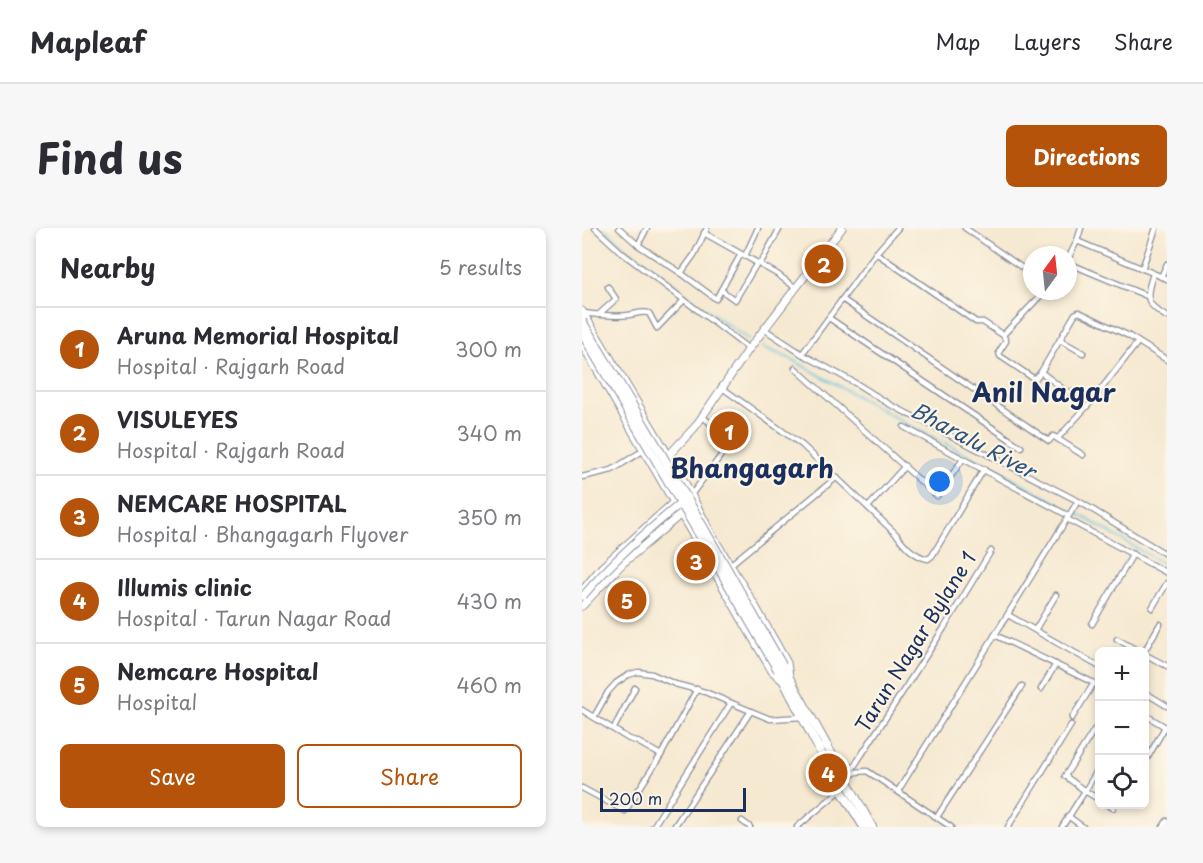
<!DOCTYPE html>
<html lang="en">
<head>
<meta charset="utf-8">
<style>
	:root { --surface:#fff; --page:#f7f7f7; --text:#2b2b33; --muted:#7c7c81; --line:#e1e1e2; --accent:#b45309 }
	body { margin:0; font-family:"Playpen Sans",sans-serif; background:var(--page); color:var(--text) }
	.controls { position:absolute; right:18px; bottom:18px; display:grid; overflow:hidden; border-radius:9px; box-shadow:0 3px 9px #0003 }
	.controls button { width:54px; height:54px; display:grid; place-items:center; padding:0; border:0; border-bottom:2px solid var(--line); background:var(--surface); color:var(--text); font:30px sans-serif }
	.compass { position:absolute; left:441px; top:18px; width:54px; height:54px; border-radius:50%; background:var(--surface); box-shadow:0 3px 9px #0003; rotate:15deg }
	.scale { position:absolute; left:18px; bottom:15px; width:146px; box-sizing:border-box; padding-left:6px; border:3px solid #1b2f5e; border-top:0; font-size:16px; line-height:21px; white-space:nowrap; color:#1b2f5e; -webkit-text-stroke:4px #fcf5e5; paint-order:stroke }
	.you { position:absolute; left:358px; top:254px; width:21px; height:21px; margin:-15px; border:4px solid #fff; border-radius:50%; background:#1a73e8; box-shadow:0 0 0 9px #1a73e833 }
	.badge { display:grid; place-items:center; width:39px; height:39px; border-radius:50%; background:var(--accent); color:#fff; font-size:20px; font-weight:700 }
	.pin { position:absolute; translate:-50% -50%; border:3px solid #fff; box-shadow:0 2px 6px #0006 }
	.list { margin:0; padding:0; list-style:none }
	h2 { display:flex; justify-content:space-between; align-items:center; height:78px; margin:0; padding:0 24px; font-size:26px }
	h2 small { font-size:20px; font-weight:400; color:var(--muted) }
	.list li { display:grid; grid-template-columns:39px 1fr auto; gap:18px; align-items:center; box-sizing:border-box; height:84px; padding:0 24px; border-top:2px solid var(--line) }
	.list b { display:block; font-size:22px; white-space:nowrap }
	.list p { margin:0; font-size:20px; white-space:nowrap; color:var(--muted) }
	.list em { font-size:20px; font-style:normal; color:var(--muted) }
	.actions { display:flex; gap:12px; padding:18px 24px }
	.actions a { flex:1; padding:14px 0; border:2px solid var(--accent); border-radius:9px; text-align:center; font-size:21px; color:var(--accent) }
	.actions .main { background:var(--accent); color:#fff }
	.icon { flex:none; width:33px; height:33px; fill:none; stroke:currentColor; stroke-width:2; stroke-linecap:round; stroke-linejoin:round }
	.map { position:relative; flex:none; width:585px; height:599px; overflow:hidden; border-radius:9px }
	header { display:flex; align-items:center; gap:36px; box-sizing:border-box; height:84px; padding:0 30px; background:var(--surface); border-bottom:2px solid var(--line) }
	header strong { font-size:28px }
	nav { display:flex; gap:33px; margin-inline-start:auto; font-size:21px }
	.intro { display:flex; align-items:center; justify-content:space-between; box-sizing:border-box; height:144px; padding:0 36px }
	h1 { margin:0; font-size:42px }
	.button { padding:15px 27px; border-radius:9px; background:var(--accent); color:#fff; font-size:21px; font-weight:700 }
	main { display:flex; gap:36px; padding:0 36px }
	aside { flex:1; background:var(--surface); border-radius:9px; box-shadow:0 3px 9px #0003 }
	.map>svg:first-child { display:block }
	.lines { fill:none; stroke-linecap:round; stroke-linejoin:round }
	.stream { stroke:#62c4e0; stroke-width:1.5 }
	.street-casing { stroke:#888c98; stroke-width:7 }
	.secondary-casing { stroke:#888c98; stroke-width:9 }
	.primary-casing { stroke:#888c98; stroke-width:10 }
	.street { stroke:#fff; stroke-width:4.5 }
	.secondary { stroke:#fff; stroke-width:7 }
	.primary { stroke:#fff; stroke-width:8 }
	.secondary-bridge-casing { stroke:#888c98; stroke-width:9; stroke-linecap:butt }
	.primary-bridge-casing { stroke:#888c98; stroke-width:10; stroke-linecap:butt }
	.secondary-bridge { stroke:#fff; stroke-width:7 }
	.primary-bridge { stroke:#fff; stroke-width:8 }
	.labels { text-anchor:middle; stroke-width:4.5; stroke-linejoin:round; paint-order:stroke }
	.street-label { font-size:20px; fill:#1b2f5e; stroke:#fcf5e5 }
	.water-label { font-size:21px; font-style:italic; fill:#2d547e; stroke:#fcf5e5 }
	.district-label { font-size:26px; font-weight:bold; fill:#1b2f5e; stroke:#fcf5e5 }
</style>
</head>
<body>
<header>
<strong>Mapleaf</strong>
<nav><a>Map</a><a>Layers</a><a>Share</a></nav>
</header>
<div class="intro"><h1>Find us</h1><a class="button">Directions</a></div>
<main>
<aside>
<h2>Nearby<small>5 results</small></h2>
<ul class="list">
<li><span class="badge">1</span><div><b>Aruna Memorial Hospital</b><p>Hospital · Rajgarh Road</p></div><em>300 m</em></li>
<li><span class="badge">2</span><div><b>VISULEYES</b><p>Hospital · Rajgarh Road</p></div><em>340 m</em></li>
<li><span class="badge">3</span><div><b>NEMCARE HOSPITAL</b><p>Hospital · Bhangagarh Flyover</p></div><em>350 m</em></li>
<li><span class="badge">4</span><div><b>Illumis clinic</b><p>Hospital · Tarun Nagar Road</p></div><em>430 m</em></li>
<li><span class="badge">5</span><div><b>Nemcare Hospital</b><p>Hospital</p></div><em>460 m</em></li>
</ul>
<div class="actions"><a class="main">Save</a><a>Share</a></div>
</aside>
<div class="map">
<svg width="585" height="599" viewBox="0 0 585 599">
	<rect width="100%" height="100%" fill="#fcf5e5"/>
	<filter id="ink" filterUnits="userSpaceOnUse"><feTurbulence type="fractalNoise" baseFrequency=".0167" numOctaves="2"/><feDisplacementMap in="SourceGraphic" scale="12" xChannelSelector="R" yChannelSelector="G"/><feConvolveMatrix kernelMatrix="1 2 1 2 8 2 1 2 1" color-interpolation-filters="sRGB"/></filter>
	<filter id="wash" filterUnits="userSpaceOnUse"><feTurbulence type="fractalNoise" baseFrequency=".008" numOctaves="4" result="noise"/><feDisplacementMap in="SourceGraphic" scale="24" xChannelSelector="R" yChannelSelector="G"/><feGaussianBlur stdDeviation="1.35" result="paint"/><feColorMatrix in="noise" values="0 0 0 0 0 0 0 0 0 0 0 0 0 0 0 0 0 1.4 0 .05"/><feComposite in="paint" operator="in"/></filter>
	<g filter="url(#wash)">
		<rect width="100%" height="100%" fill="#f6e9d1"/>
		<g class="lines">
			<!-- stream -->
			<g class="stream">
				<polyline points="22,0 42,18 77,43 114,74 167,112"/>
				<polyline points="180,119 209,131 330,199 415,241 488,282"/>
				<polyline points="493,284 585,338"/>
			</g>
		</g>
	</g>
	<g filter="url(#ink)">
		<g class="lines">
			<defs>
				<g id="street">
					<polyline points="13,0 40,25 167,121"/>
					<polyline points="37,0 56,17 99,45 112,27 125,0"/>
					<polyline points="383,0 439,39"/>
					<polyline points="122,5 195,46 214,60"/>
					<polyline points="495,13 585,51"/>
					<polyline points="56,17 65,0"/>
					<polyline points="294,25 394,94 401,94 421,107 463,63"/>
					<polyline points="163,28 176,0"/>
					<polyline points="486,31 495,13 499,0"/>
					<polyline points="486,35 565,68"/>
					<polyline points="178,36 198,0"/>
					<polyline points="560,41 574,0"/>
					<polyline points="99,45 134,71 159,26"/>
					<path d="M571 46C563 70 563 76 585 89"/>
					<polyline points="579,49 585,36"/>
					<polyline points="139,62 153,72 175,35"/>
					<polyline points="260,71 467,213 471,208 501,227"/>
					<path d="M2 85C17 87 32 89 47 87 54 86 60 83 67 85L75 100 102 72"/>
					<polyline points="16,87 34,71 26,59"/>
					<polyline points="247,90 439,219"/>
					<polyline points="182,101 220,126 275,156 307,176 498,274 585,327"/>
					<polyline points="421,107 424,113 417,124 418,128 451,150 454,150 459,144 493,86 497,84 547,108 585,132"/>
					<polyline points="478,112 501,125"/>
					<polyline points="220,126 294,25 316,0"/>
					<polyline points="213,140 355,268 381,231"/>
					<polyline points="459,144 485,164 495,164 509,174"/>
					<path d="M139 159 220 217 315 307C323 318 332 328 346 331L350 328 402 241"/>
					<polyline points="322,199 485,287 485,291 585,345"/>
					<polyline points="476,210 509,174 556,114"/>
					<polyline points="0,249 30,242 62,222"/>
					<polyline points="109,267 150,213 121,189"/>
					<polyline points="286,279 323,238"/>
					<polyline points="148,337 255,249"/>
					<polyline points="570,380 585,355"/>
					<polyline points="426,387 518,439"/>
					<polyline points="510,396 551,326"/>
					<polyline points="453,402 474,367"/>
					<polyline points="413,407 518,458"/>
					<polyline points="535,411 558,424"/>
					<polyline points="562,424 578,396"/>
					<polyline points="562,426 585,438"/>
					<polyline points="459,461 474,436"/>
					<polyline points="562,464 585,478"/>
					<polyline points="0,482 47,511 54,513 79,527"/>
					<polyline points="562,486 585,500"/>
					<polyline points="12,489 26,464 34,455 46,447 56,444 70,446 93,456 123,464 188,491 220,489"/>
					<polyline points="490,490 512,455"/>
					<polyline points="32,500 53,460"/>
					<polyline points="512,502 483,548 503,563 518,538"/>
					<polyline points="566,529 583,499"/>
					<polyline points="261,547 271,540 362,400 409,323"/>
					<polyline points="263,551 274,544 285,543 369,599"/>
					<polyline points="0,560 43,583 79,527 115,461"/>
					<polyline points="316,563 496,273"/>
					<polyline points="525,576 531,580 533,576"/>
					<polyline points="486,588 501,599"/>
					<polyline points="355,589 440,458"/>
					<polyline points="160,593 168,599"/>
					<polyline points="71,599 149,475"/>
					<polyline points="92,599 169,483"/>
					<polyline points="215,599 259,562"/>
					<polyline points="426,599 489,497"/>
					<polyline points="480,599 503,563 518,572"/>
					<polyline points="581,599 585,593"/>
				</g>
				<g id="secondary">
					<polyline points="0,83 103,255 130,307 173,378 205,435 207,448"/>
					<polyline points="0,116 190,443 200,452"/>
					<polyline points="74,241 113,199 167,121 260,0"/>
					<polyline points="0,363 20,339 92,274"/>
					<polyline points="0,378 41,335 99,286"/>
				</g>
				<g id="primary">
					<polyline points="200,437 290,599"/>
					<polyline points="196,442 253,552 282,599"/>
				</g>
			</defs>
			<!-- street casing -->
			<use href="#street" class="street-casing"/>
			<!-- secondary casing -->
			<use href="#secondary" class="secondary-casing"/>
			<!-- primary casing -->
			<use href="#primary" class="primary-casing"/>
			<!-- street -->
			<use href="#street" class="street"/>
			<!-- secondary -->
			<use href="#secondary" class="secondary"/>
			<!-- primary -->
			<use href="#primary" class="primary"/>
			<defs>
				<path id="secondary-bridge" d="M1 368C30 333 64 304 99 275"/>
				<g id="primary-bridge">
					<polyline points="0,93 79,225 200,437"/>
					<polyline points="0,105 196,442"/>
				</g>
			</defs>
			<!-- secondary-bridge casing -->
			<use href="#secondary-bridge" class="secondary-bridge-casing"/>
			<!-- primary-bridge casing -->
			<use href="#primary-bridge" class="primary-bridge-casing"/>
			<!-- secondary-bridge -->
			<use href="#secondary-bridge" class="secondary-bridge"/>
			<!-- primary-bridge -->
			<use href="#primary-bridge" class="primary-bridge"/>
		</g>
	</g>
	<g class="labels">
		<!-- street labels -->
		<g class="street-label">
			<text transform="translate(334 414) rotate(-58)" y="7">Tarun Nagar Bylane 1</text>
		</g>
		<!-- water labels -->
		<g class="water-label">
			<text transform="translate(391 213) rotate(28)" y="7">Bharalu River</text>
		</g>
		<!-- district labels -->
		<g class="district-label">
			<text x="462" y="174">Anil Nagar</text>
			<text x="170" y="250">Bhangagarh</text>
		</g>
	</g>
</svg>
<div class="controls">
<button>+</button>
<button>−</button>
<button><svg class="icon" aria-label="locate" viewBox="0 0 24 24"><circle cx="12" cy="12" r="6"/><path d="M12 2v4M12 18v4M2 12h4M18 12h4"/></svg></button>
</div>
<svg class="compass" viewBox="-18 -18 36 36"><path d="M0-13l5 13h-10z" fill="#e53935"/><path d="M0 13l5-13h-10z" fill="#7c7c81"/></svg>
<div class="scale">200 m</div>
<div class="you"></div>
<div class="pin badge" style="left:147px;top:203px">1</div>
<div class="pin badge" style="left:242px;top:36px">2</div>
<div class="pin badge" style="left:114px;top:333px">3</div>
<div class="pin badge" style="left:246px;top:545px">4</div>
<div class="pin badge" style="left:45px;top:372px">5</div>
</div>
</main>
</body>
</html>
